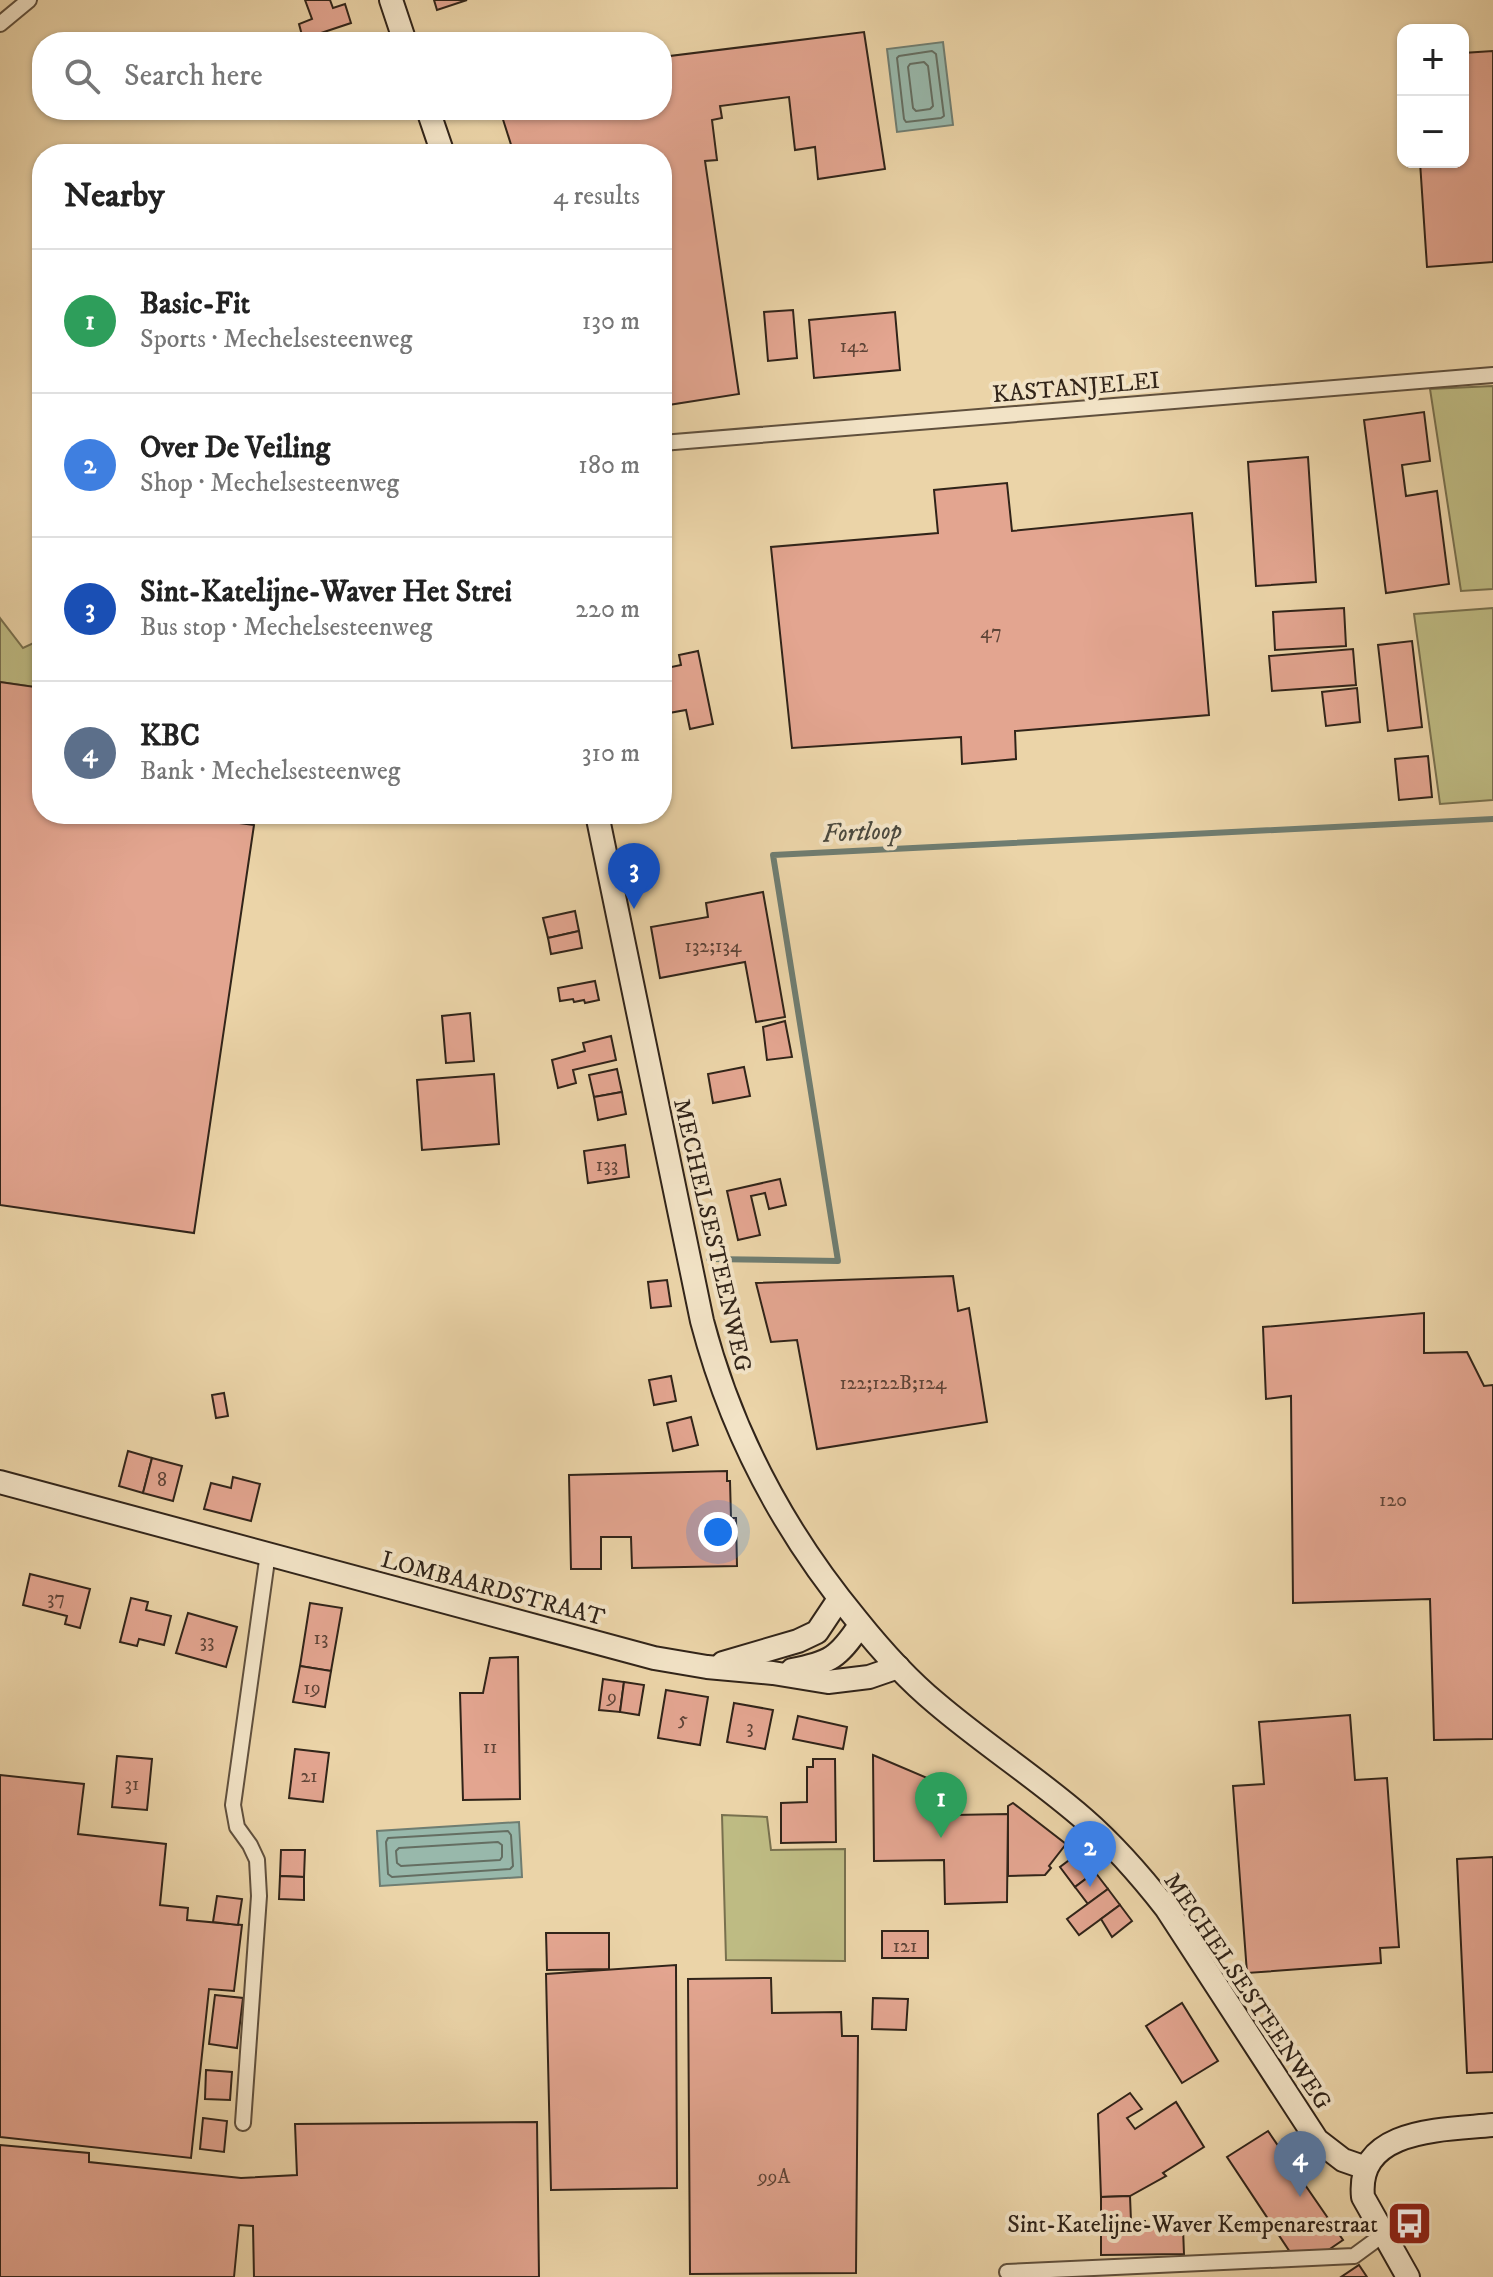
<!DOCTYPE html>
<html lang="en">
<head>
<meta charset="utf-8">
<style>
	:root { --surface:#fff; --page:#f6f6f6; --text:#222; --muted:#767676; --line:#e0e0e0; --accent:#111827 }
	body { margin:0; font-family:"IM FELL DW Pica",serif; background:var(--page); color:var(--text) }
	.controls { position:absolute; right:24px; top:24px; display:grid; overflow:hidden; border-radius:16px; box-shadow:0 2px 6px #0004 }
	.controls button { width:72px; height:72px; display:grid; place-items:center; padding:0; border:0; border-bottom:2px solid var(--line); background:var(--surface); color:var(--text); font:40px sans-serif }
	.you { position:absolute; left:718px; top:1532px; width:28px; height:28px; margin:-20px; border:6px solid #fff; border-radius:50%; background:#1a73e8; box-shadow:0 0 0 12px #1a73e833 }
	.badge { display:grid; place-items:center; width:52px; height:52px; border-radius:50%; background:var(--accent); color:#fff; font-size:26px; font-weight:700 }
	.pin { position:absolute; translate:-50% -66px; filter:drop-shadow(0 2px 4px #0008) }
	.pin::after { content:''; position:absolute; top:42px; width:28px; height:24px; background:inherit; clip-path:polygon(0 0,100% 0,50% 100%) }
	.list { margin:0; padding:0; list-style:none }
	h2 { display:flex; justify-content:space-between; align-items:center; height:104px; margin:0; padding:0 32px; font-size:34px }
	h2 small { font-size:26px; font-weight:400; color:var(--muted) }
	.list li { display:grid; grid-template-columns:52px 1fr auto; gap:24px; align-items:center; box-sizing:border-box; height:144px; padding:0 32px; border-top:2px solid var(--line) }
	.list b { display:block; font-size:30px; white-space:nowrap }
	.list p { margin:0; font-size:26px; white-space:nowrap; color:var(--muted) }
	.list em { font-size:26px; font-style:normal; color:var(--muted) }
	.icon { flex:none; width:44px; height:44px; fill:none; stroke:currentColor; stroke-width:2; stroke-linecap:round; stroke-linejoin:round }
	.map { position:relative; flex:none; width:1493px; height:2277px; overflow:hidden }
	.search { position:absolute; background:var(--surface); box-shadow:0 2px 6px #0004; left:32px; top:32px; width:640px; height:88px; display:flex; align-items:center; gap:20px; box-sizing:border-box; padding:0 28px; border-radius:32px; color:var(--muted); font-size:30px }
	.panel { position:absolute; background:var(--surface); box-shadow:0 2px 6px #0004; left:32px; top:144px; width:640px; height:680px; border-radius:32px }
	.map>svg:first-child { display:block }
	.green { fill:#bebb83; stroke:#78704e; stroke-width:2 }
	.water { fill:#98b8ab; stroke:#6f7d71; stroke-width:2 }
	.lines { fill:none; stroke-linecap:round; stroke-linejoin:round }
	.shore { stroke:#646e62; stroke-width:2 }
	.stream { stroke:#6f7d71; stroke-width:6 }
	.building { fill:#e3a590; stroke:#312419; stroke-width:2 }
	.street-casing { stroke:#60503d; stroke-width:18 }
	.secondary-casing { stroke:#312419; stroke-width:26 }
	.street { stroke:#f2e3c6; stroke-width:14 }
	.secondary { stroke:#f2e3c6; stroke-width:22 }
	.labels { text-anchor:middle; stroke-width:8; stroke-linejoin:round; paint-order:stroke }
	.number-label { font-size:20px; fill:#5e4437 }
	.street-label { font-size:24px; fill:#312419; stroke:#f2e3c6 }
	.poi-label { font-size:24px; fill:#312419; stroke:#f2e3c6; text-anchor:end }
	.water-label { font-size:26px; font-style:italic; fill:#4b493e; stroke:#f2e3c6 }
</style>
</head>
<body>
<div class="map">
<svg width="1493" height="2277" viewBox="0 0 1493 2277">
	<rect width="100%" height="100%" fill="#ebd4a8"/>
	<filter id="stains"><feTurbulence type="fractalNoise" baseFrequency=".0025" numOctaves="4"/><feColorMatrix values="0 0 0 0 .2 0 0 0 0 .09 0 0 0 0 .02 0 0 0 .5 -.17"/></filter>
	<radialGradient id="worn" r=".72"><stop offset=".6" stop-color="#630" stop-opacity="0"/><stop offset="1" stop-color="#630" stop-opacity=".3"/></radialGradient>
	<!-- green -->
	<g class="green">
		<polygon points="1493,386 1493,589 1461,591 1430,389"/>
		<polygon points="1493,608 1493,800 1440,804 1414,614"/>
		<polygon points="0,618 23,648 42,639 42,688 0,682"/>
		<polygon points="722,1815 767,1817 771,1850 845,1849 845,1961 726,1960"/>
	</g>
	<!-- water -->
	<g class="water">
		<polygon points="943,42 953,125 897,132 887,49"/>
		<polygon points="519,1822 522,1877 380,1886 377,1831"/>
	</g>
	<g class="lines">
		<!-- shore -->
		<g class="shore">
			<polygon points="932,51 936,54 944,116 941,118 906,122 904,119 897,58 899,56"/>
			<polygon points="924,62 928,66 933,106 930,109 916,111 913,108 908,67 910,64"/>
			<polygon points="508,1831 511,1835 513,1866 510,1869 392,1877 388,1874 386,1842 388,1838"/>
			<polygon points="498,1842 502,1845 502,1857 500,1860 401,1866 397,1863 396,1851 399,1848"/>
		</g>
		<!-- stream -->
		<polyline class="stream" points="709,1259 838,1261 773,855 1493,819"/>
	</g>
	<!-- building -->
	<g class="building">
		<polygon points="305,0 330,0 333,8 345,4 351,23 303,39 299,24 312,19"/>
		<polygon points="434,0 467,0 437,10"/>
		<polygon points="864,32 885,169 818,179 815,147 795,150 789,97 720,106 722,118 712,120 717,160 705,161 739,394 662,406 662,154 514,154 500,110 662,110 662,57"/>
		<polygon points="1493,51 1493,262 1427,267 1420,162 1463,162 1463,53"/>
		<polygon points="793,310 797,358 768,361 764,312"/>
		<polygon points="895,312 900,370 814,378 809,320"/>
		<polygon points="1424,412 1430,461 1402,465 1406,496 1437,491 1449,584 1386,593 1364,420"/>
		<polygon points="1308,457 1316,582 1256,586 1248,462"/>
		<polygon points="1007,483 1012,531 1192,513 1209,715 1015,731 1016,759 962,764 961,737 792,748 771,547 938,533 934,490"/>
		<polygon points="1344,608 1346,646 1275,650 1273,612"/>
		<polygon points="1412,641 1422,727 1388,731 1378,645"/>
		<polygon points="1353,649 1356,685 1272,691 1269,656"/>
		<polygon points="698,651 713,724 690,729 686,710 669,713 662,669 681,665 679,655"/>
		<polygon points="0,682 42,688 42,814 232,814 231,822 254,825 194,1233 0,1205"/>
		<polygon points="1357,688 1360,722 1326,726 1322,692"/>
		<polygon points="1428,756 1432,797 1399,800 1395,759"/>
		<polygon points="763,892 785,1017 756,1022 745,962 660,978 651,927 708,917 706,903"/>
		<polygon points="575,911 579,931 548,938 543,918"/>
		<polygon points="579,931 582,948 551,954 548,938"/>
		<polygon points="595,981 599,1000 585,1003 584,1000 574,1002 573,999 560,1001 558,988"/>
		<polygon points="470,1013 474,1061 446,1063 442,1016"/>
		<polygon points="785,1021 792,1057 767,1060 763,1027"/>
		<polygon points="611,1036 616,1060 573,1070 576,1083 558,1088 552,1060 585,1051 583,1043"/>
		<polygon points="744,1067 750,1096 713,1103 708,1074"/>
		<polygon points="617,1069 622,1092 594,1097 589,1075"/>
		<polygon points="494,1074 499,1144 422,1150 417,1080"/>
		<polygon points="622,1092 626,1114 598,1120 594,1097"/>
		<polygon points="625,1145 629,1177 588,1183 584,1151"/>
		<polygon points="780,1179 786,1205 769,1209 765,1193 751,1196 760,1235 738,1240 727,1191"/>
		<polygon points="953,1276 958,1311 969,1308 987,1422 817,1449 797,1340 771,1342 756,1283"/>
		<polygon points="667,1280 671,1306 651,1308 648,1282"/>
		<polygon points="1424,1313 1424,1353 1467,1352 1484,1386 1493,1385 1493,1739 1434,1740 1430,1599 1293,1603 1291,1396 1266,1399 1263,1327"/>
		<polygon points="671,1376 676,1401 654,1405 649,1380"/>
		<polygon points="224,1393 228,1416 216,1418 212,1395"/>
		<polygon points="691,1417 698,1445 673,1451 667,1423"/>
		<polygon points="128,1451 152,1458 143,1493 119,1486"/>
		<polygon points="152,1458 182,1466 173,1501 143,1493"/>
		<polygon points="727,1471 727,1481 730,1481 731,1518 736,1518 737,1566 632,1568 631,1537 601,1537 601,1569 571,1569 569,1475"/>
		<polygon points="233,1477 260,1484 251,1521 204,1509 211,1483 231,1488"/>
		<polygon points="30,1574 90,1589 80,1628 65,1624 67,1616 23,1605"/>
		<polygon points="131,1598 148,1602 146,1610 171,1616 164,1645 139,1639 137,1646 120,1642"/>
		<polygon points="310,1603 342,1608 331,1671 300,1666"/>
		<polygon points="188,1613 237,1627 226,1667 176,1653"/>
		<polygon points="518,1657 520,1799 463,1800 460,1693 483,1693 490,1658"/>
		<polygon points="300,1666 331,1671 325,1707 293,1702"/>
		<polygon points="603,1679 624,1682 620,1712 599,1710"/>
		<polygon points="624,1682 644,1685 639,1715 620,1712"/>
		<polygon points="666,1690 708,1697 700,1745 658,1738"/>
		<polygon points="734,1703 773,1710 765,1749 727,1742"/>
		<polygon points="1350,1715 1355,1780 1387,1778 1399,1947 1380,1948 1381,1963 1247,1973 1233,1786 1264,1784 1259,1722"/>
		<polygon points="798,1716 847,1727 843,1749 793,1739"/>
		<polygon points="295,1749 329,1753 323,1802 289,1798"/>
		<polygon points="873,1755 953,1789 953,1815 1008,1814 1007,1902 945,1904 944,1860 874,1861"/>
		<polygon points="117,1756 152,1759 147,1810 112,1807"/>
		<polygon points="813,1759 835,1759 836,1842 781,1843 781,1803 807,1802 807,1767 813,1767"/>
		<polygon points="0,1775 84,1784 78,1834 166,1844 160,1905 188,1908 187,1920 242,1925 234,1991 209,1989 191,2158 0,2137"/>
		<polygon points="1013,1803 1066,1844 1049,1866 1051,1868 1045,1875 1008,1876 1008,1806"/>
		<polygon points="281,1850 305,1850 304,1877 280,1876"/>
		<polygon points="1080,1852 1095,1872 1075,1887 1060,1867"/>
		<polygon points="1493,1857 1493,2072 1467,2073 1457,1859"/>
		<polygon points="1095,1872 1108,1889 1088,1904 1075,1887"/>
		<polygon points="280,1876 304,1877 304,1900 279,1899"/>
		<polygon points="1108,1889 1120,1905 1079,1935 1067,1919"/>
		<polygon points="217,1896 242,1899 238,1925 213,1922"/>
		<polygon points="1120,1905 1132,1921 1112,1937 1101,1919"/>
		<rect x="882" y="1931" width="46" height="27"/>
		<polygon points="546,1933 609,1933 609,1969 547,1970"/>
		<polygon points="676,1965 677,2188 551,2190 546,1974"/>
		<polygon points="771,1978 772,2013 841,2012 842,2036 858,2036 856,2273 690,2274 688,1979"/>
		<polygon points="215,1995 243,1998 237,2048 209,2044"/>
		<polygon points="873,1998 908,1999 906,2030 872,2029"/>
		<polygon points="1182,2003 1218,2061 1182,2083 1146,2026"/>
		<polygon points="206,2070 232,2072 230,2100 205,2099"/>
		<polygon points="1130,2093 1142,2109 1127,2118 1135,2129 1176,2102 1204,2147 1163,2173 1166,2176 1130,2196 1101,2197 1098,2114"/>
		<polygon points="203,2118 227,2121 224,2152 200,2149"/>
		<polygon points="537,2122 539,2277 254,2277 253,2226 239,2225 234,2277 0,2277 0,2145 89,2153 89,2162 241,2178 297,2175 295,2124"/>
		<polygon points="1268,2131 1343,2240 1318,2257 1292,2255 1227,2157"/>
		<polygon points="1130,2196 1131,2221 1145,2221 1145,2228 1183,2228 1184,2254 1101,2255 1101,2197"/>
		<polygon points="1359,2265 1367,2277 1341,2277"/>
	</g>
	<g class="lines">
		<defs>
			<g id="street">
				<polyline points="0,24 29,0"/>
				<polyline points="662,443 1493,375"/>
				<polyline points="243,2123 259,1896 257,1860 250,1845 237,1827 233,1805 268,1553"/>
				<polyline points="1007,2272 1354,2256 1384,2234"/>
			</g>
			<g id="secondary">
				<polyline points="391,0 405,42"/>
				<polyline points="428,110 443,154"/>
				<path d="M597 814 702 1321C731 1432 784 1532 857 1620 881 1650 907 1679 936 1703 984 1744 1037 1778 1084 1819 1115 1846 1141 1876 1166 1908L1317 2140 1343 2160 1366 2168"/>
				<polyline points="0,1482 654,1658 707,1667 773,1673 828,1682 869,1677 898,1667"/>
				<polyline points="723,1663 798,1641 817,1632 839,1599"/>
				<path d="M792 1670C830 1663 839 1657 860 1625"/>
				<path d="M1408 2277 1363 2197C1356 2127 1445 2130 1493 2125"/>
			</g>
		</defs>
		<!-- street casing -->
		<use href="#street" class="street-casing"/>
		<!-- secondary casing -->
		<use href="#secondary" class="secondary-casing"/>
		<!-- street -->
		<use href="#street" class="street"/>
		<!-- secondary -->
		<use href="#secondary" class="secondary"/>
	</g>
	<!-- icons -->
	<defs>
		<symbol id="bus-square" viewBox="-11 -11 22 22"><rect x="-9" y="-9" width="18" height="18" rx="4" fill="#8f2418" stroke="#f2e3c6"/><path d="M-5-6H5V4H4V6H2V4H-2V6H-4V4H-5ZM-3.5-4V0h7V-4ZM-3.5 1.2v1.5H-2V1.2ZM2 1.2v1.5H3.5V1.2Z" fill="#fff"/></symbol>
	</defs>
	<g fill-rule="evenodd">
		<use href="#bus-square" x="1384" y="2198" width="51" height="51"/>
	</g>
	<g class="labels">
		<!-- number labels -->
		<g class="number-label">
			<text x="854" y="352">142</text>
			<text x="991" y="638">47</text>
			<text x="713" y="952">132;134</text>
			<text x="607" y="1171">133</text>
			<text x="893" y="1389">122;122B;124</text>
			<text x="162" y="1486">8</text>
			<text x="1393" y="1506">120</text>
			<text x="56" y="1604">37</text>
			<text x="321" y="1644">13</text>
			<text x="207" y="1647">33</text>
			<text x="312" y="1694">19</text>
			<text x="612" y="1703">9</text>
			<text x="683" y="1725">5</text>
			<text x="750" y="1733">3</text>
			<text x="490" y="1753">11</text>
			<text x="309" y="1782">21</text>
			<text x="132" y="1790">31</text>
			<text x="905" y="1952">121</text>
			<text x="774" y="2183">99A</text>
		</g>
		<!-- street labels -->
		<g class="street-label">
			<text transform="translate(1076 387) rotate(-5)" y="8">KASTANJELEI</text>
			<text transform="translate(713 1235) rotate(77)" y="8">MECHELSESTEENWEG</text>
			<text transform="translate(493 1588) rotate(15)" y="8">LOMBAARDSTRAAT</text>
			<text transform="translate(1248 1991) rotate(56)" y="8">MECHELSESTEENWEG</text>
		</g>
		<!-- poi labels -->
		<g class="poi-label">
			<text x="1378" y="2232">Sint-Katelijne-Waver Kempenarestraat</text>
		</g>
		<!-- water labels -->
		<g class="water-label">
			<text transform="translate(862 831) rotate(-3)" y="9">Fortloop</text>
		</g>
	</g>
	<rect width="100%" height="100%" filter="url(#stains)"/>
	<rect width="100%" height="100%" fill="url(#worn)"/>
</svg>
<div class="controls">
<button>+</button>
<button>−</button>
</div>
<div class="you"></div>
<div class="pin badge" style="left:941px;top:1838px;background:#2e9e5b">1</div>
<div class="pin badge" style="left:1090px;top:1887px;background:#3f7fe0">2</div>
<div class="pin badge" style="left:634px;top:909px;background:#1a4fb4">3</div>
<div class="pin badge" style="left:1300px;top:2197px;background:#5c6f8a">4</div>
<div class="search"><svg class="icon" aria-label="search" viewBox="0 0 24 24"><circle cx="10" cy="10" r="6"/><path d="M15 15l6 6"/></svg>Search here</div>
<section class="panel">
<h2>Nearby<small>4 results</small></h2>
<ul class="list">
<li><span class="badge" style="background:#2e9e5b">1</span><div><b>Basic-Fit</b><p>Sports · Mechelsesteenweg</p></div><em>130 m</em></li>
<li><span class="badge" style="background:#3f7fe0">2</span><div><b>Over De Veiling</b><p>Shop · Mechelsesteenweg</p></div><em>180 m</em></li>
<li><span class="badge" style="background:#1a4fb4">3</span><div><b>Sint-Katelijne-Waver Het Strei</b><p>Bus stop · Mechelsesteenweg</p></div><em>220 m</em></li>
<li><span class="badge" style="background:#5c6f8a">4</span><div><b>KBC</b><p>Bank · Mechelsesteenweg</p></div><em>310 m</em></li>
</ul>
</section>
</div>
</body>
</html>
